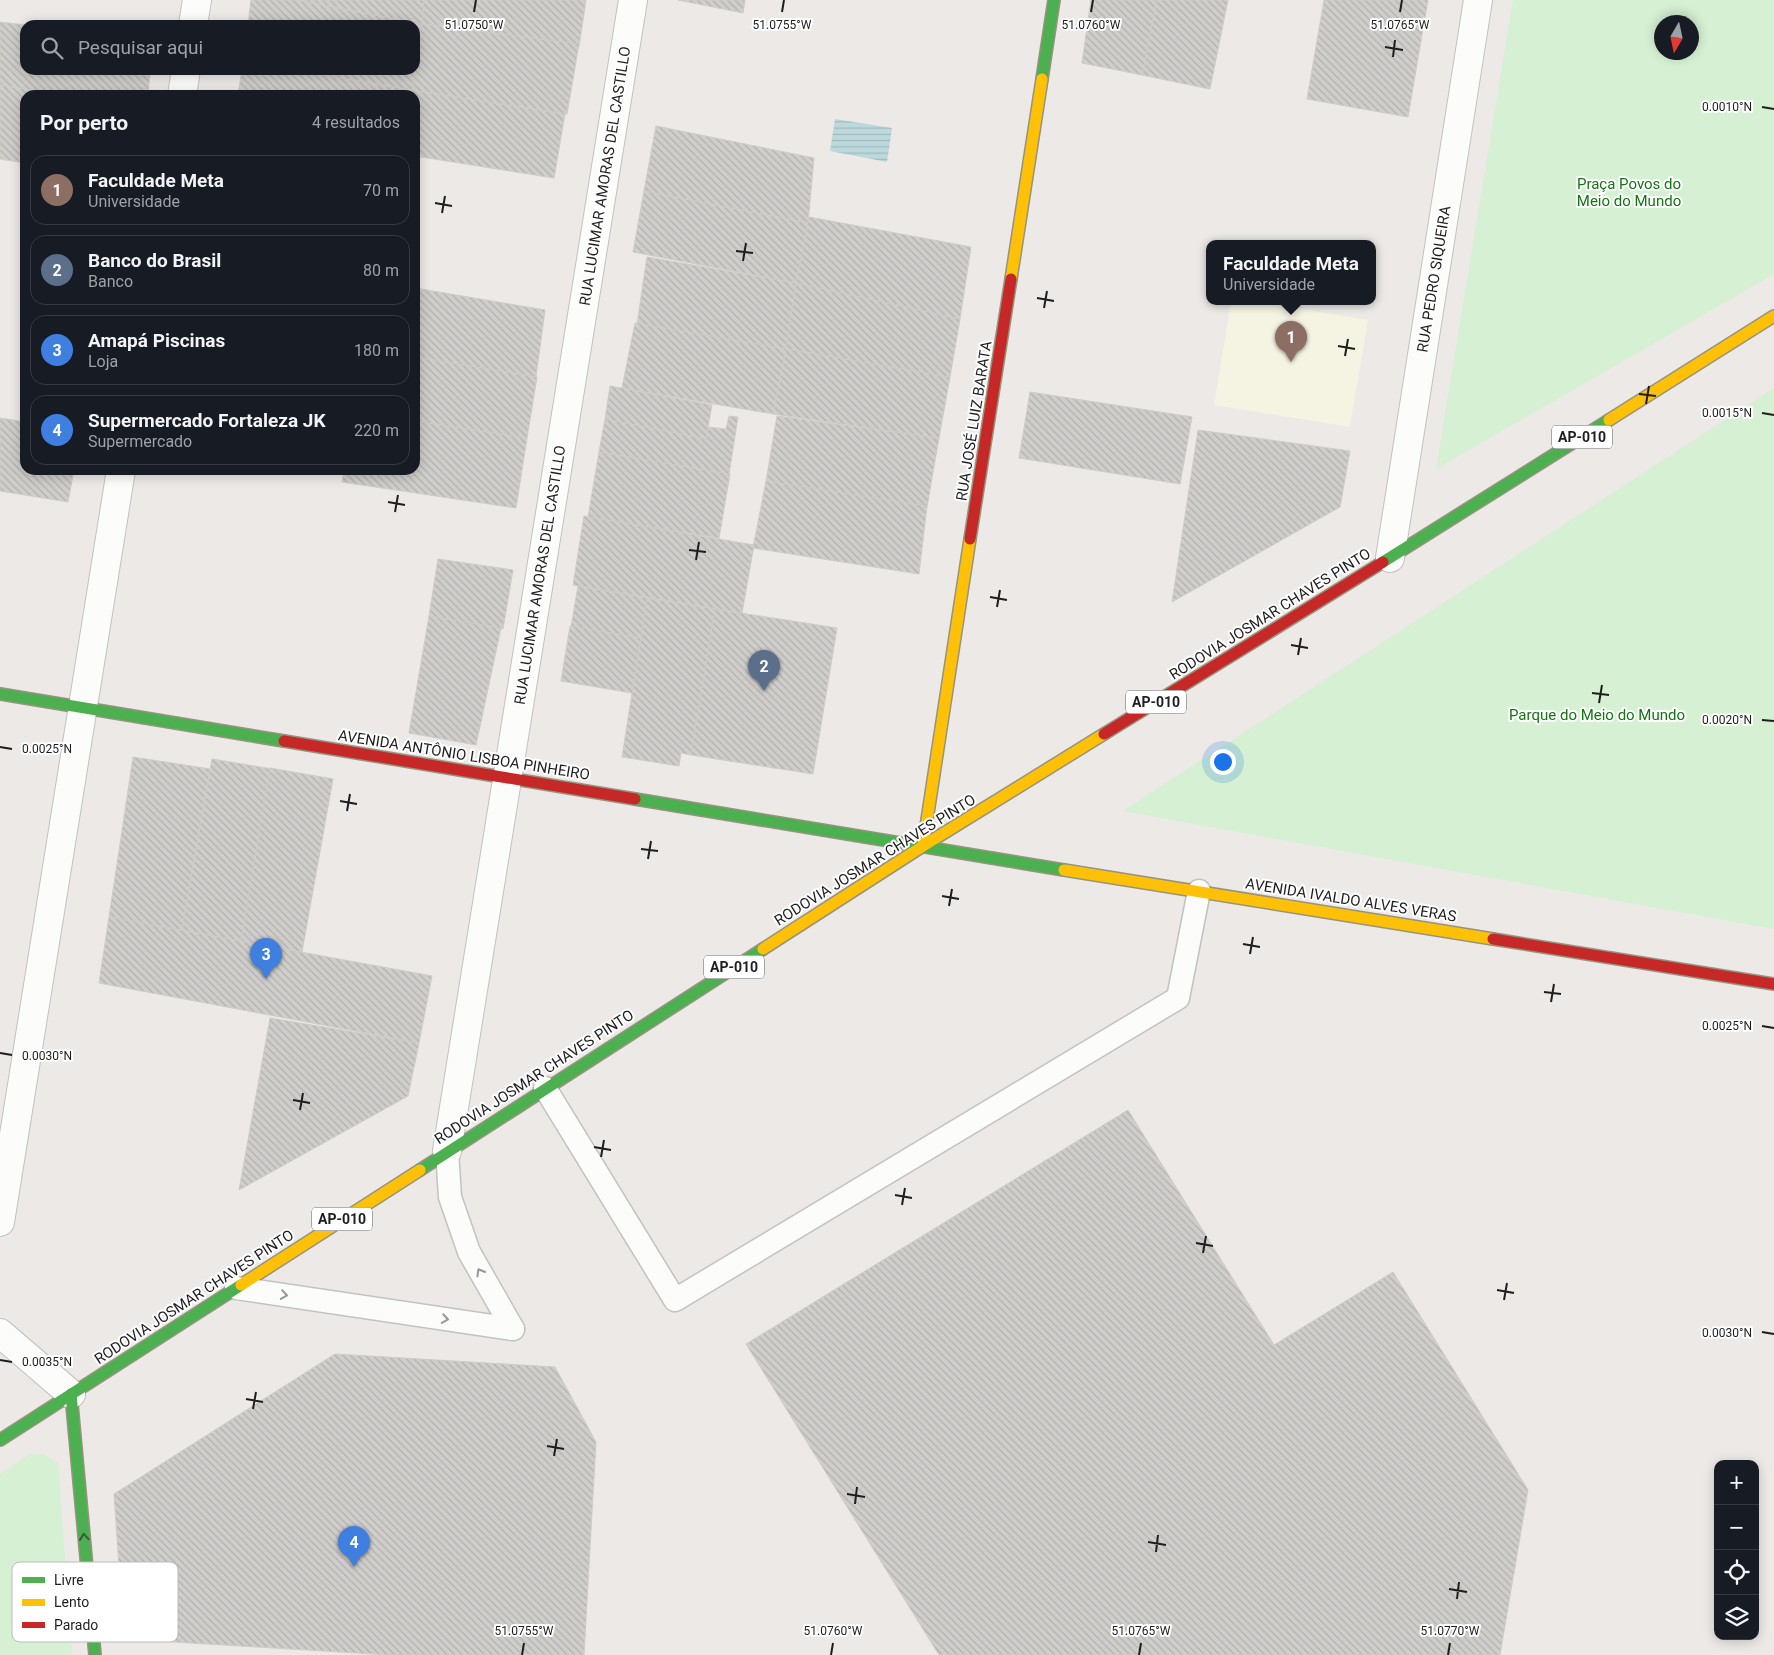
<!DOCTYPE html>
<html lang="pt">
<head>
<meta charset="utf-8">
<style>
	:root { --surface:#171b24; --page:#20242c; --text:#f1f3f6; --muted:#9ea1a6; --line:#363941; --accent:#ea580c }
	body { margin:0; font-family:Roboto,sans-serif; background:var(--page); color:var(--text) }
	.controls { position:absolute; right:15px; bottom:15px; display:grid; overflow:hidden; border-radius:10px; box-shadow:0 2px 12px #0003 }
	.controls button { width:45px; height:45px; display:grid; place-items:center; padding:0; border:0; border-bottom:1px solid var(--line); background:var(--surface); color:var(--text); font:25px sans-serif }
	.compass { position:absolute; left:1654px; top:15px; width:45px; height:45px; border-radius:50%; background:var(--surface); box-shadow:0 2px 12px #0003; rotate:189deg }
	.you { position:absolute; left:1222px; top:761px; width:18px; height:18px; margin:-12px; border:4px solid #fff; border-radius:50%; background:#1a73e8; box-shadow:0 0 0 8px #1a73e833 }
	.badge { display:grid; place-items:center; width:32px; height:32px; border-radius:50%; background:var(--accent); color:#fff; font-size:16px; font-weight:700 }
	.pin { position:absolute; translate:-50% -41px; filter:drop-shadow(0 1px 2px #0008) }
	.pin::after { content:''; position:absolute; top:26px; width:18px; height:15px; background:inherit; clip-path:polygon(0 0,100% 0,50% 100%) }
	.popup { position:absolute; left:1206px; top:240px; width:170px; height:65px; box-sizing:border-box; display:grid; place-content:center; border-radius:10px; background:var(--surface); filter:drop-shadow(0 1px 4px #0005); font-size:16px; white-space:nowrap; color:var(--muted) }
	.popup b { font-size:19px; color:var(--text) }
	.popup::after { content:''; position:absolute; left:50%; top:100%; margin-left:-10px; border:10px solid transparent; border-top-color:var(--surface) }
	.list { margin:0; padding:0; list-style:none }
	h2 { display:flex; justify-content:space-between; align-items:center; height:65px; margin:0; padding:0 20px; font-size:21px }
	h2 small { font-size:16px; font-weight:400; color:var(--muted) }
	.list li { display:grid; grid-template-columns:32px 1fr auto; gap:15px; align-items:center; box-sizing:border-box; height:70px; margin:0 10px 10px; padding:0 10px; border:1px solid var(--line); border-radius:15px }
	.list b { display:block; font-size:19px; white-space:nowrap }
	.list p { margin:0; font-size:16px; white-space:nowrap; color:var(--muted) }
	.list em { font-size:16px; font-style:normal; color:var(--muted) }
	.icon { flex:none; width:28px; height:28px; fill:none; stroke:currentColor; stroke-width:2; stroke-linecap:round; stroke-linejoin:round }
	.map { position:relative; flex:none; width:1774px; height:1655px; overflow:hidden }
	.search { position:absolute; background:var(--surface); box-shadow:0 2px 12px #0003; left:20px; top:20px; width:400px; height:55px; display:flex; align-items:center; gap:12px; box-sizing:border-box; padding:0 18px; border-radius:15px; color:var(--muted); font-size:19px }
	.panel { position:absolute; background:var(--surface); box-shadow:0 2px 12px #0003; left:20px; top:90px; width:400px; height:385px; border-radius:15px }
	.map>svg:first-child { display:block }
	.education { fill:#f5f3e2 }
	.park { fill:#d5f0d3; fill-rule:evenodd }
	.water { fill:url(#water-rules) }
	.building { fill:url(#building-back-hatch); stroke:#cfcbc8 }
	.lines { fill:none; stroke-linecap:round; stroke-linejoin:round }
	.lane-casing { stroke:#c3c2c1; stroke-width:25 }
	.street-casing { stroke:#c3c2c1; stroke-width:30 }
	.fast-casing { stroke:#95947f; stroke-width:14 }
	.slow-casing { stroke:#95947f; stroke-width:14 }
	.jam-casing { stroke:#95947f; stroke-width:14 }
	.lane { stroke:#fcfcfb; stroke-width:22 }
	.street { stroke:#fcfcfb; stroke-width:28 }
	.fast { stroke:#4caf50; stroke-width:11 }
	.slow { stroke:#ffc107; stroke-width:11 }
	.jam { stroke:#c62828; stroke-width:11 }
	.oneway { stroke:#989898 }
	.oneway2 { stroke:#335f34 }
	.ticks { fill:none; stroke:#1e1e1e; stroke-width:2 }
	.labels { text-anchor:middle; stroke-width:4; stroke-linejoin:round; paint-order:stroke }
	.shield { fill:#fff; stroke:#626262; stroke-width:1 }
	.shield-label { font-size:14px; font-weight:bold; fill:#1e1e1e }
	.street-label { font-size:15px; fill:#1e1e1e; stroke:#fff }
	.park-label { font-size:15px; fill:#127612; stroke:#fff }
	.key { fill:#fff; stroke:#bcbcbc; stroke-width:1 }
	.key-label { font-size:14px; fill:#1e1e1e }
	.ticks-label { font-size:12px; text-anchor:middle; fill:#1e1e1e; stroke:#fff; stroke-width:4; stroke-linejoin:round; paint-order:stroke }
</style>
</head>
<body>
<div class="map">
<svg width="1774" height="1655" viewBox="0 0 1774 1655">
	<defs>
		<pattern id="water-rules" width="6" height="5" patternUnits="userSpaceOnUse" patternTransform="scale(1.25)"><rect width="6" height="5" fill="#bcd9dd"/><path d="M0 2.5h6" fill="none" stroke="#a1babd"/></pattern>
		<pattern id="building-back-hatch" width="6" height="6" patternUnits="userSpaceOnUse" patternTransform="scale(1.25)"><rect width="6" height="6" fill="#d0cecb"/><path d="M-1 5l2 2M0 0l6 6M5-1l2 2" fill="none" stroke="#b2b0ae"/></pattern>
	</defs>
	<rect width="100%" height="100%" fill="#ece9e6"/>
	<!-- education -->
	<polygon class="education" points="1231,301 1253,301 1368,320 1350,427 1214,405"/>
	<!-- park -->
	<g class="park">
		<path d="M1513 0H1774V274L1436 469ZM1662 22H1692V52H1662Z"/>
		<polygon points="1774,388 1774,929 1123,811"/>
		<polygon points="30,1454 43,1454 58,1463 72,1655 0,1655 0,1474"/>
	</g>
	<!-- water -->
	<polygon class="water" points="835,119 892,128 887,162 830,151"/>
	<!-- building -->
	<g class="building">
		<polygon points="251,0 296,0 422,24 415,69 415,25 248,25"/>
		<polygon points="296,0 424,0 422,24"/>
		<polygon points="424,0 586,0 579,47 422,24"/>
		<polygon points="678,0 745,0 743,13"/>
		<polygon points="1091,0 1157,0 1142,75 1082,63"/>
		<polygon points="1157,0 1228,0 1210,89 1142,75"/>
		<polygon points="1324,0 1428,0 1408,117 1307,99"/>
		<polygon points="0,22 25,25 25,70 150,70 148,95 63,95 0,85"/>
		<polygon points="422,24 579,44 567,114 410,90 415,70"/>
		<polygon points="242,70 293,70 410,90 409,95 238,95"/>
		<polygon points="293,70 415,70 412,90"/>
		<polygon points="0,85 63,95 25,95 25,163 0,159"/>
		<polygon points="410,90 565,114 554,178 415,156 415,95 409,95"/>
		<polygon points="656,126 814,158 808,223 644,191"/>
		<polygon points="644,191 808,223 796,283 633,252"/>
		<polygon points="809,217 971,247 960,319 796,283"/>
		<polygon points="647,257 796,283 786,349 637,324"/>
		<polygon points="796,283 960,319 950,377 786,349"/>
		<polygon points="415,288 545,310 536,377 415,357"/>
		<polygon points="635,323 786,349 773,414 622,388"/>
		<polygon points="786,349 950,377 939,438 773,414"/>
		<polygon points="415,357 537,377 527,438 415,421"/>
		<polygon points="610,386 712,405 706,439 605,419"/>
		<polygon points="1030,392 1192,417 1180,484 1019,458"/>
		<polygon points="729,416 738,417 729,474 599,452 605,419 706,439 708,427 726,429"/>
		<polygon points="777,416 939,438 927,507 766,481"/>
		<polygon points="0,418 25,422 25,470 74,470 68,502 0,491"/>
		<polygon points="415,421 527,438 516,508 342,482 344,470 415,470"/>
		<polygon points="1198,430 1350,451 1340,507 1172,602"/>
		<polygon points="599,452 730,474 719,538 588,517"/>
		<polygon points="766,481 927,506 919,574 753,548"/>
		<polygon points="584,516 754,545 742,613 573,585"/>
		<polygon points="438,559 513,570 503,629 429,616"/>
		<polygon points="578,586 647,598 641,638 571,627"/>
		<polygon points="647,598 715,609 691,755 681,753 679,766 622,757"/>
		<polygon points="715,609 837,628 813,774 691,755"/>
		<polygon points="429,616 501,628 476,745 409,733"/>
		<polygon points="570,626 641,638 632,693 561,681"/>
		<polygon points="133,757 210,769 182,930 109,917"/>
		<polygon points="212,759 272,769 241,941 182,930"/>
		<polygon points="270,768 333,779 302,952 241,941"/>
		<polygon points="109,917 432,976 419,1043 99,983"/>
		<polygon points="270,1018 419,1043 408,1096 239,1190"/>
		<polygon points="1128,1110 1274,1345 1393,1272 1528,1490 1500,1655 939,1655 746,1344"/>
		<polygon points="335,1354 555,1367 596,1442 584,1655 389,1655 124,1639 114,1494"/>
	</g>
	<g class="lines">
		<defs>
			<g id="lane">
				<polyline points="545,1088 675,1300 1178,998 1199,891"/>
				<polyline points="447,1151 450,1197 469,1252 513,1329"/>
				<polyline points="236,1288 513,1329"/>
			</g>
			<g id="street">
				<polyline points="193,25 197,0"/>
				<polyline points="182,95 186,70"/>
				<polyline points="1390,558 1478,0"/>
				<polyline points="447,1151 633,0"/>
				<polyline points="0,1222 121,470"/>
				<polyline points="0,1333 71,1394"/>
			</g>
			<g id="fast">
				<polyline points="1042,79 1054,0"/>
				<polyline points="1383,562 1609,420"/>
				<polyline points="0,694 284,741"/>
				<polyline points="635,799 1064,870"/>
				<polyline points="420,1170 763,949"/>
				<polyline points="71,1394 95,1655"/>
				<polyline points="0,1440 241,1285"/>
			</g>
			<g id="slow">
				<polyline points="1011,279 1042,79"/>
				<polyline points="1609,420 1774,316"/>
				<polyline points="923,846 970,539"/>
				<polyline points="1064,870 1493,939"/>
				<polyline points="763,949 923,846 1104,734"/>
				<polyline points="241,1285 420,1170"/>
			</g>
			<g id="jam">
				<polyline points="970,539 1011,279"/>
				<polyline points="1104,734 1383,562"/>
				<polyline points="284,741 635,799"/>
				<polyline points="1493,939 1774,984"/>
			</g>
		</defs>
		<!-- lane casing -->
		<use href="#lane" class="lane-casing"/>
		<!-- street casing -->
		<use href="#street" class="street-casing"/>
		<!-- fast casing -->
		<use href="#fast" class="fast-casing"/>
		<!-- slow casing -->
		<use href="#slow" class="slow-casing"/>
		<!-- jam casing -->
		<use href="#jam" class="jam-casing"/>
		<!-- lane -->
		<use href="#lane" class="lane"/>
		<!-- street -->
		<use href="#street" class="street"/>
		<!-- fast -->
		<use href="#fast" class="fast"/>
		<!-- slow -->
		<use href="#slow" class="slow"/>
		<!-- jam -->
		<use href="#jam" class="jam"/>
	</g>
	<!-- one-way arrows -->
	<defs><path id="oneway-chevron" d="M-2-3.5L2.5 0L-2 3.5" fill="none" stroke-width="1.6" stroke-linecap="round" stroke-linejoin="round" transform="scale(1.25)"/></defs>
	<g class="oneway">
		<use href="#oneway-chevron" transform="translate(480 1272) rotate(-120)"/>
		<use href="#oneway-chevron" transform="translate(284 1295) rotate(9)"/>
		<use href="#oneway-chevron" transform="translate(445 1319) rotate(9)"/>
	</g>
	<use class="oneway2" href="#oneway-chevron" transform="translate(84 1537) rotate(-95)"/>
	<!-- ticks -->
	<path class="ticks" d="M474 12 476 0M782 12 784 0M1091 12 1093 0M1400 12 1402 0M1385 47 1403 50M1393 57 1395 40M1762 107 1774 109M435 203 452 206M442 213 445 196M736 251 753 253M743 261 746 243M1037 298 1054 301M1044 308 1047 291M1338 346 1355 349M1345 356 1348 339M1639 394 1656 396M1646 404 1649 386M1762 413 1774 415M388 502 405 505M395 512 398 495M689 550 706 552M696 560 699 542M990 597 1007 600M997 607 1000 590M1291 645 1308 648M1298 655 1301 638M1592 693 1609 695M1599 703 1602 685M1762 720 1774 721M0 747 12 749M340 801 357 804M347 811 350 794M641 849 658 851M648 859 651 841M942 896 959 899M949 906 952 889M1243 944 1260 947M1250 954 1253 937M1544 992 1561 994M1551 1002 1554 984M1762 1026 1774 1028M0 1053 12 1055M293 1100 310 1103M300 1110 303 1093M594 1147 611 1150M601 1157 604 1140M895 1195 912 1198M902 1205 905 1188M1196 1243 1213 1246M1203 1253 1206 1236M1497 1290 1514 1293M1504 1300 1507 1283M1762 1332 1774 1334M0 1360 12 1362M246 1399 263 1402M253 1409 256 1392M547 1446 564 1449M554 1456 557 1439M847 1494 865 1497M855 1504 857 1487M1148 1542 1166 1545M1156 1552 1158 1535M1449 1589 1467 1592M1457 1599 1459 1582M522 1655 524 1643M831 1655 833 1643M1139 1655 1141 1643M1448 1655 1450 1643"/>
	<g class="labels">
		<!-- shield labels -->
		<g class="shield">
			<rect x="1552" y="425.5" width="60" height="23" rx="4"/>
			<rect x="1126" y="690.5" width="60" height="23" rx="4"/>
			<rect x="704" y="955.5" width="60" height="23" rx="4"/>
			<rect x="312" y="1207.5" width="60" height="23" rx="4"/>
		</g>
		<g class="shield-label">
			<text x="1582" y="442">AP-010</text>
			<text x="1156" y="707">AP-010</text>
			<text x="734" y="972">AP-010</text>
			<text x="342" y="1224">AP-010</text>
		</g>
		<!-- street labels -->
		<g class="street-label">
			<text transform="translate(605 176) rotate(-81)" y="5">RUA LUCIMAR AMORAS DEL CASTILLO</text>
			<text transform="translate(1434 279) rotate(-81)" y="5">RUA PEDRO SIQUEIRA</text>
			<text transform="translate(974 421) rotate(-81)" y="5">RUA JOSÉ LUIZ BARATA</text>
			<text transform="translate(540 575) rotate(-81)" y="5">RUA LUCIMAR AMORAS DEL CASTILLO</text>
			<text transform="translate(1270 614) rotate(-32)" y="5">RODOVIA JOSMAR CHAVES PINTO</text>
			<text transform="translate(464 755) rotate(9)" y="5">AVENIDA ANTÔNIO LISBOA PINHEIRO</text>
			<text transform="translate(875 860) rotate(-32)" y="5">RODOVIA JOSMAR CHAVES PINTO</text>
			<text transform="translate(1351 900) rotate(9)" y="5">AVENIDA IVALDO ALVES VERAS</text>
			<text transform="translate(534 1077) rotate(-33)" y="5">RODOVIA JOSMAR CHAVES PINTO</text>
			<text transform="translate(194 1297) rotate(-33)" y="5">RODOVIA JOSMAR CHAVES PINTO</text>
		</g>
		<!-- park labels -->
		<g class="park-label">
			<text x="1629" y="189">Praça Povos do<tspan x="1629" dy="17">Meio do Mundo</tspan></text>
			<text x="1597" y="720">Parque do Meio do Mundo</text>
		</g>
	</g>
	<!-- legend -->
	<rect x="12" y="1562" width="166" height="80" rx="8" class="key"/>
	<rect x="22" y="1577" width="23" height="6" fill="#4caf50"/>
	<rect x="22" y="1599" width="23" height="7" fill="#ffc107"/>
	<rect x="22" y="1622" width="23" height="6" fill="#c62828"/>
	<g class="key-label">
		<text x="54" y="1585">Livre</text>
		<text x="54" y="1607">Lento</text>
		<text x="54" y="1630">Parado</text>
	</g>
	<g class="ticks-label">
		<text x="474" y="29">51.0750°W</text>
		<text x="782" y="29">51.0755°W</text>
		<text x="1091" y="29">51.0760°W</text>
		<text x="1400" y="29">51.0765°W</text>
		<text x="1727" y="111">0.0010°N</text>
		<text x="1727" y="417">0.0015°N</text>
		<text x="1727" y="724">0.0020°N</text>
		<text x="47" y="753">0.0025°N</text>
		<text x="1727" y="1030">0.0025°N</text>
		<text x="47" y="1060">0.0030°N</text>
		<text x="1727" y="1337">0.0030°N</text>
		<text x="47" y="1366">0.0035°N</text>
		<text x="524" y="1635">51.0755°W</text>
		<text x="833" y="1635">51.0760°W</text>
		<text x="1141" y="1635">51.0765°W</text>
		<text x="1450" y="1635">51.0770°W</text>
	</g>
</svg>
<div class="controls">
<button>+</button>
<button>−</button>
<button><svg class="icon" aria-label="locate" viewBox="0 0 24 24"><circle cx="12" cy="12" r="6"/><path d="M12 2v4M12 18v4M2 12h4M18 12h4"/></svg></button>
<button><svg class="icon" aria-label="layers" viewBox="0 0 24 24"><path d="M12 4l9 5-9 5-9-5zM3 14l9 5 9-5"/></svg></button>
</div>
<svg class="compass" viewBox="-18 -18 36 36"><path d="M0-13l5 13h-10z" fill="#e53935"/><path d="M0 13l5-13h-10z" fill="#9ea1a6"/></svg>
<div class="you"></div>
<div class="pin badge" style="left:1291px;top:362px;background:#8d6e63">1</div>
<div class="popup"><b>Faculdade Meta</b>Universidade</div>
<div class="pin badge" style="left:764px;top:691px;background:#5c6f8a">2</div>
<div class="pin badge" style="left:266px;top:979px;background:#3f7fe0">3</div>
<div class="pin badge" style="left:354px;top:1567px;background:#3f7fe0">4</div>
<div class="search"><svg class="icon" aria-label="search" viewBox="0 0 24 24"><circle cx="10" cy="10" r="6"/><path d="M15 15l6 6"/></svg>Pesquisar aqui</div>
<section class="panel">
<h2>Por perto<small>4 resultados</small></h2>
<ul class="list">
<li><span class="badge" style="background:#8d6e63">1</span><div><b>Faculdade Meta</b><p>Universidade</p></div><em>70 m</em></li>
<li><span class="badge" style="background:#5c6f8a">2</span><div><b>Banco do Brasil</b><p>Banco</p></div><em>80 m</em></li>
<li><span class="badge" style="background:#3f7fe0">3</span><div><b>Amapá Piscinas</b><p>Loja</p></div><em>180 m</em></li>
<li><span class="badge" style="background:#3f7fe0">4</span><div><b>Supermercado Fortaleza JK</b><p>Supermercado</p></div><em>220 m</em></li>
</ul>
</section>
</div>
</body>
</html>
